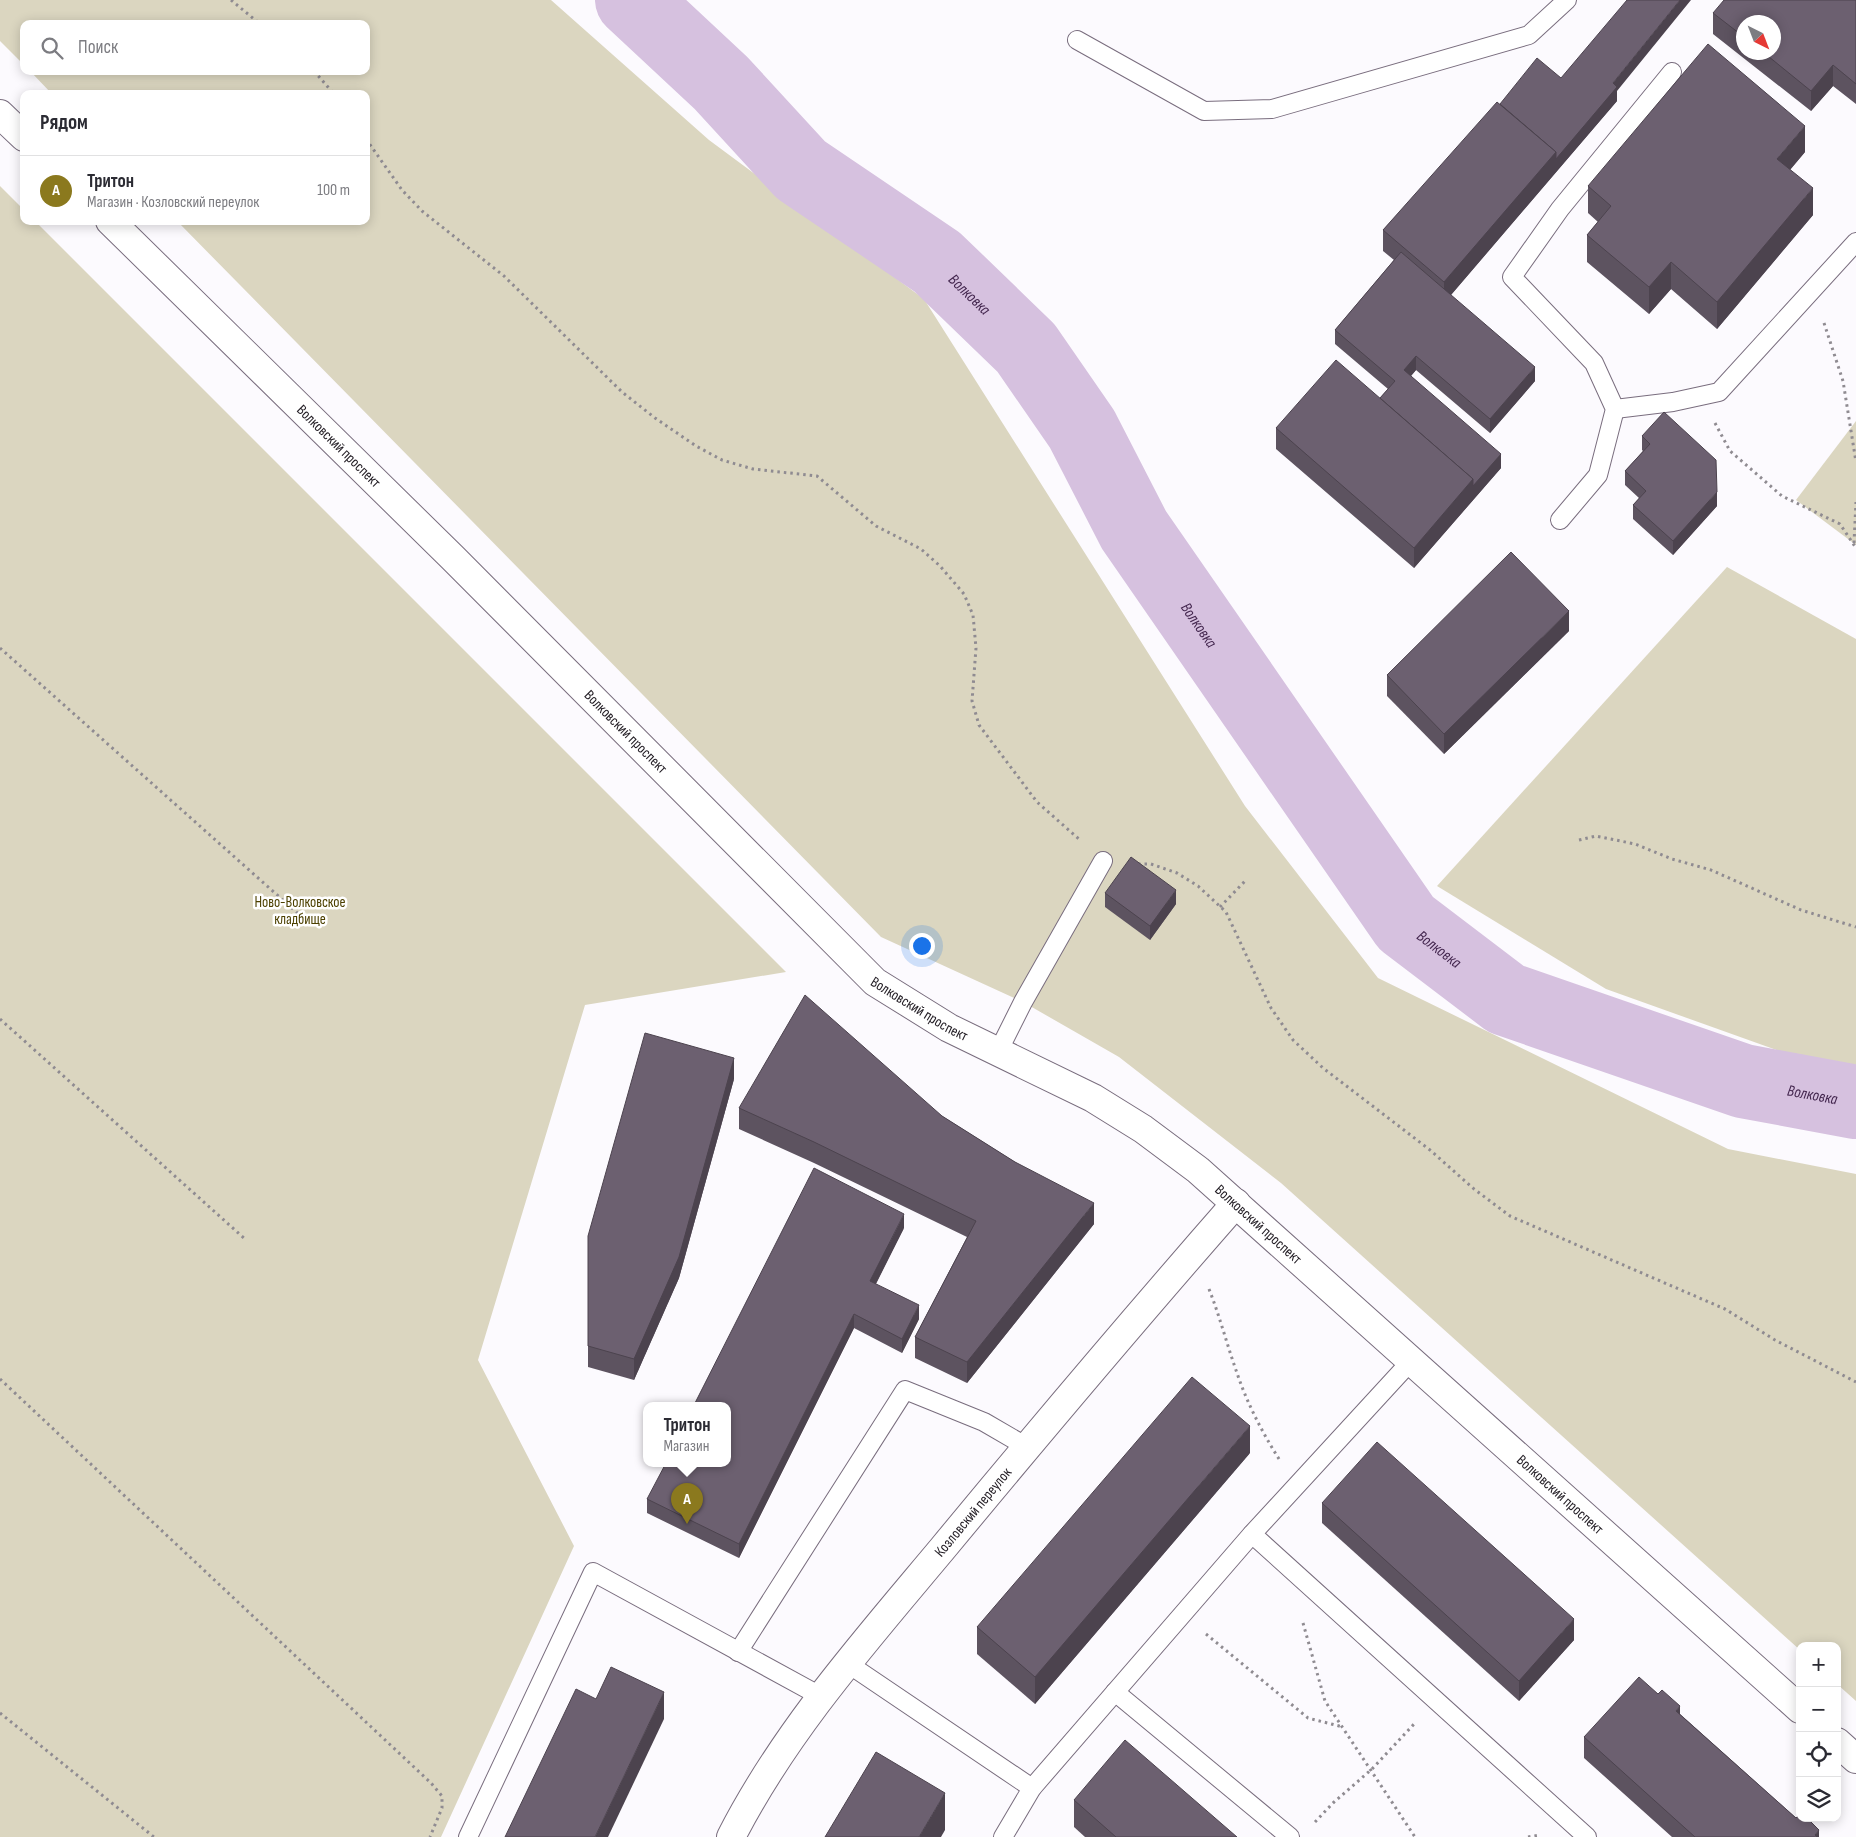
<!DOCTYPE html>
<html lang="ru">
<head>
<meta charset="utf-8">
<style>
	:root { --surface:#fff; --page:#f7f7f7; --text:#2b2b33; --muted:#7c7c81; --line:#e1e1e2; --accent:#8b791e }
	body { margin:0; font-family:"Sofia Sans Condensed",sans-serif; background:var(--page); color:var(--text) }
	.controls { position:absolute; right:15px; bottom:15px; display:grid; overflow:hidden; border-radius:10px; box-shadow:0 2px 12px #0003 }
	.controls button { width:45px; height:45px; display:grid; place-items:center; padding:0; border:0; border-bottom:1px solid var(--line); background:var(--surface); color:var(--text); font:25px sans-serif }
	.compass { position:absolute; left:1736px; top:15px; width:45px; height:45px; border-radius:50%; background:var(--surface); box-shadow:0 2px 12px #0003; rotate:138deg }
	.you { position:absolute; left:921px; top:945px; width:18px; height:18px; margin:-12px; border:4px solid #fff; border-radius:50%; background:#1a73e8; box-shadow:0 0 0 8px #1a73e833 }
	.badge { display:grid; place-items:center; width:32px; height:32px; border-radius:50%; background:var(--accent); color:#fff; font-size:16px; font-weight:700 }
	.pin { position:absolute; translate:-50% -41px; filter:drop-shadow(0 1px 2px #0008) }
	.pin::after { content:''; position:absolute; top:26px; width:18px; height:15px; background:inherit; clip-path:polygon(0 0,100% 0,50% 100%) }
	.popup { position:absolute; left:643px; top:1402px; width:88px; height:65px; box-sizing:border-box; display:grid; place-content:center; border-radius:10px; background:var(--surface); filter:drop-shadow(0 1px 4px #0005); font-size:16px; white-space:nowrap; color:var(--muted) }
	.popup b { font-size:19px; color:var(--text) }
	.popup::after { content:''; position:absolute; left:50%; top:100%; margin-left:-10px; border:10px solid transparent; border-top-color:var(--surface) }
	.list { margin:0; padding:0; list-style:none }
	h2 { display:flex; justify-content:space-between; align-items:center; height:65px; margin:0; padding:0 20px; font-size:21px }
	h2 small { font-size:16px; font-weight:400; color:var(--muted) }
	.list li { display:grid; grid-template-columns:32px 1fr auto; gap:15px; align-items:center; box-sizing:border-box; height:70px; padding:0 20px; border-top:1px solid var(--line) }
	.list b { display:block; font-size:19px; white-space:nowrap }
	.list p { margin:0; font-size:16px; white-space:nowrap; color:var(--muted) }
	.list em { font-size:16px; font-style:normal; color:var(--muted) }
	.icon { flex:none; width:28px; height:28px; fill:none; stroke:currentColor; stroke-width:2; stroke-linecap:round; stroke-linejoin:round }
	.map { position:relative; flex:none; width:1856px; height:1837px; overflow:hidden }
	.search { position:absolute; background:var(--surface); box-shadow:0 2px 12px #0003; left:20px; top:20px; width:350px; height:55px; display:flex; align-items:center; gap:12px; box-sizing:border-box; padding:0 18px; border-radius:10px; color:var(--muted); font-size:19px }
	.panel { position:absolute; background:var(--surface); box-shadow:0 2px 12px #0003; left:20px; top:90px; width:350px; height:135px; border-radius:10px }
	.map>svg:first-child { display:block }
	.green { fill:#dbd6c0 }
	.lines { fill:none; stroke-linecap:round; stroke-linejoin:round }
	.river { stroke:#d6c1df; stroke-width:74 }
	.lane-casing { stroke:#796d7e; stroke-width:20 }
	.street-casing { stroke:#796d7e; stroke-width:30 }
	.secondary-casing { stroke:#796d7e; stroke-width:30 }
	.path { stroke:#8f8b91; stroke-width:3; stroke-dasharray:2.5 4; stroke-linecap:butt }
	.lane { stroke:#fff; stroke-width:18 }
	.street { stroke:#fff; stroke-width:28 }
	.secondary { stroke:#fff; stroke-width:28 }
	.wall { fill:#5d5360; fill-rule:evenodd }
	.shaded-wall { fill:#4c434e }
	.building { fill:#6c6070; stroke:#4c434e }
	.labels { text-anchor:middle; stroke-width:5; stroke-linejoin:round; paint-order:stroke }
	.street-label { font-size:15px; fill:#201b22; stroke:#fff }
	.park-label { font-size:15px; fill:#4c4000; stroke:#fff }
	.water-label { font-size:16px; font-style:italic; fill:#43264e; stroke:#fff }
</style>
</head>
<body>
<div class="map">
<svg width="1856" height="1837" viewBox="0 0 1856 1837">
	<rect width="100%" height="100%" fill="#fcfafe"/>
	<!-- green -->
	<g class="green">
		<polygon points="0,0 551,0 709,140 924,299 1245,806 1378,978 1728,1149 1856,1174 1856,1701 1837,1684 1837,1646 1800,1646 1800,1650 1281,1183 1119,1057 1023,1002 881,937 177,221 366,221 366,94 52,94 30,71 366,71 366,24 24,24 24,65 0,41"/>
		<polygon points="0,186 24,210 24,221 35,221 786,972 585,1005 478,1360 574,1546 441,1837 0,1837"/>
		<polygon points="1856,421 1856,545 1796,500"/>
		<polygon points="1727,567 1856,639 1856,1065 1796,1057 1606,989 1437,886"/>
	</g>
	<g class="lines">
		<!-- river -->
		<path class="river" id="s1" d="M632 0 721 83 801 170 937 262 1026 348 1082 429 1134 530 1406 923 1506 999 1743 1081 1856 1102"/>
		<defs>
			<g id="lane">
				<polyline points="1077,40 1204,111 1272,109 1529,35 1567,0"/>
				<polyline points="1615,409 1673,402 1719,392 1856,242"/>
				<polyline points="1560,520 1598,475 1615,409 1594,363 1512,277 1560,209 1672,72"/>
				<polyline points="998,1052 1023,1002 1103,861"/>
				<polyline points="1412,1360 1252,1534 1587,1837"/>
				<polyline points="738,1652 905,1390 984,1422 1027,1447"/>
				<polyline points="847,1663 1032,1788"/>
				<polyline points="1115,1692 1290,1837"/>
				<polyline points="468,1837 593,1572 822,1697"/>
				<polyline points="1003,1837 1032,1788 1252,1534"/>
			</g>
			<g id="street">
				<path id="s2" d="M731 1837C785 1731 867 1639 943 1548 1039 1432 1137 1316 1236 1203"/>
			</g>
			<g id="secondary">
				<polyline points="0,114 24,137"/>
				<path id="s3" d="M110 221 453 558 875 982 949 1028 1093 1098 1143 1129 1198 1170 1800 1709"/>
				<polyline points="1837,1742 1856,1759"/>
			</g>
		</defs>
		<!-- lane casing -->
		<use href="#lane" class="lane-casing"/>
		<!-- street casing -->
		<use href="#street" class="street-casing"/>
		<!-- secondary casing -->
		<use href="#secondary" class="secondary-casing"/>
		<!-- path -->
		<g class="path">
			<polyline points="231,0 260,24"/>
			<polyline points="314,71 334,94"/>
			<polyline points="366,139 402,190 422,211 504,276 622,392 655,418 696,446 722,460 753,469 817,476 876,526 921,549 940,566 964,594 973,615 976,648 972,701 979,725 1037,802 1080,840"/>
			<polyline points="1824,323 1843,381 1856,462"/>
			<polyline points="1715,423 1730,451 1782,496 1840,524 1856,548"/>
			<polyline points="1854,543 1856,502"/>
			<polyline points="0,648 303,918"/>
			<polyline points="1579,840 1596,836 1635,844 1672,859 1711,870 1801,910 1856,927"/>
			<polyline points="1138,864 1151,864 1177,873 1198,886 1226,912 1271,1008 1293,1040 1323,1068 1430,1150 1474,1189 1510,1216 1725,1309 1775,1340 1856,1382"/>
			<polyline points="1220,907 1247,879"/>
			<polyline points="0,1019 245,1239"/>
			<path d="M1209 1289C1220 1317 1227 1345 1237 1373 1247 1403 1262 1432 1279 1459"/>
			<polyline points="0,1379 431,1783 442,1796 442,1808 430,1837"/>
			<polyline points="1303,1623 1325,1701 1415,1837"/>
			<polyline points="1206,1634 1308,1718 1343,1727"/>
			<polyline points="0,1713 154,1837"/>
			<polyline points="1315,1822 1333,1803 1372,1769 1415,1723"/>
			<polyline points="1528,1837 1540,1835"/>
		</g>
		<!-- lane -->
		<use href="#lane" class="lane"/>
		<!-- street -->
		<use href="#street" class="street"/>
		<!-- secondary -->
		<use href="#secondary" class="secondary"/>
	</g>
	<!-- wall -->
	<g class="wall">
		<path d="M1856 0V104L1833 86 1811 111 1713 34V13ZM1744 22 1774 52H1744Z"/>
		<polygon points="1561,78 1617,91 1617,101 1451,295 1535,381 1490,433 1416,370 1411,376 1501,468 1414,568 1276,449 1276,428 1380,398 1388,389 1335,344 1335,330 1394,260 1383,251 1383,230 1500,104"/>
		<polygon points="1805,152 1790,170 1813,215 1717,329 1671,289 1649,314 1587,262 1587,235 1598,222 1588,213 1588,186"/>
		<polygon points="1642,436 1717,506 1673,555 1633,519 1633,505 1639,498 1625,485 1625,471 1643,451 1642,450"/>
		<polygon points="1569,631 1444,754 1387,696 1387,675"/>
		<polygon points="1105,893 1176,904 1150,940 1105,907"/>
		<polygon points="734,1079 679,1278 634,1380 588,1367 588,1236"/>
		<polygon points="739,1108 942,1116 1015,1162 1094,1224 967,1383 915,1358 915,1337 967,1237 814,1163 739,1129"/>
		<polygon points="904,1228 876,1284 919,1319 902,1353 854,1328 739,1558 647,1513 647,1499"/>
		<polygon points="1250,1453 1035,1704 977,1654 977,1627"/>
		<polygon points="1322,1503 1574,1640 1519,1701 1322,1523"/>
		<polygon points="1680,1714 1796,1818 1819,1837 1672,1837 1584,1758 1584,1737"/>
		<polygon points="1074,1800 1237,1837 1085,1837 1074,1827"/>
	</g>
	<!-- shaded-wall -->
	<g class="shaded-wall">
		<polygon points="1680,0 1691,0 1617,91 1617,101 1444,303 1444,282 1613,83"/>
		<polygon points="1833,65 1833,86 1811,111 1811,91"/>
		<polygon points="1805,126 1805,152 1777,185 1777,159"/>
		<polygon points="1813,188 1813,215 1717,329 1717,302"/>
		<polygon points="1671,262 1671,289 1649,314 1649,287"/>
		<polygon points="1416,356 1416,370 1404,384 1404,370"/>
		<polygon points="1535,367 1535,381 1490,433 1490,419"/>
		<polygon points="1501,454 1501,468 1414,568 1414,548 1473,479"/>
		<polygon points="1717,492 1717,506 1673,555 1673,541"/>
		<polygon points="1569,611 1569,631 1444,754 1444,734"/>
		<polygon points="1176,890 1176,904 1150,940 1150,926"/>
		<polygon points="734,1058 734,1079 679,1278 634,1380 634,1359"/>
		<polygon points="1094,1203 1094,1224 967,1383 967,1362"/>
		<polygon points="904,1214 904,1228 870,1295 870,1281"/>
		<polygon points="919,1305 919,1319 902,1353 902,1339"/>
		<polygon points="854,1314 854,1328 739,1558 739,1544"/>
		<polygon points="1250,1426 1250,1453 1035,1704 1035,1677"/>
		<polygon points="1574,1619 1574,1640 1519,1701 1519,1681"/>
		<polygon points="664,1692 664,1719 608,1837 595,1837"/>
		<polygon points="1680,1706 1680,1727 1676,1711"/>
		<polygon points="945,1793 945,1830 941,1837 919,1837"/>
		<polygon points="1819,1830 1819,1837 1815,1837 1815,1835"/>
	</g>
	<!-- building -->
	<g class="building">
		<polygon points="1627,0 1680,0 1613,83 1617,87 1556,159 1556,152 1500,104 1537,58 1561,78"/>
		<polygon points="1724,0 1856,0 1856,84 1833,65 1811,91 1763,52 1774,52 1774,22 1744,22 1744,37 1713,13"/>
		<polygon points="1708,44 1805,126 1777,159 1813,188 1717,302 1671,262 1649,287 1587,235 1611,206 1588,186"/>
		<polygon points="1497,102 1556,152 1444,282 1383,230"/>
		<polygon points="1401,252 1535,367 1490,419 1416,356 1404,370 1501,454 1473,486 1473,479 1380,398 1395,381 1335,330"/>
		<polygon points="1336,360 1473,479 1414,548 1276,428"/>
		<polygon points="1664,412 1716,460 1717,492 1673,541 1633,505 1646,491 1625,471 1650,444 1642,436"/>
		<polygon points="1511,552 1569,611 1444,734 1387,675"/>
		<polygon points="1131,857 1176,890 1150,926 1105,893"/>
		<polygon points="805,995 942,1116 1015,1162 1094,1203 967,1362 915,1337 976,1221 814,1142 739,1108"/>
		<polygon points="645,1033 734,1058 679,1257 634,1359 588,1346 588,1236"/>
		<polygon points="814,1168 904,1214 870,1281 919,1305 902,1339 854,1314 739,1544 647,1499 666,1463 727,1463 727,1405 694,1405"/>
		<polygon points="1192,1377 1250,1426 1035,1677 977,1627"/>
		<polygon points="1377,1442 1574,1619 1519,1681 1322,1503"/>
		<polygon points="611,1667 664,1692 595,1837 505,1837 576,1689 596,1699"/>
		<polygon points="1639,1677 1658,1694 1662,1690 1680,1706 1676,1711 1796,1818 1800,1814 1800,1818 1807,1818 1819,1830 1815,1835 1817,1837 1695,1837 1584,1737"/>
		<polygon points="1125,1740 1237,1837 1116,1837 1074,1800"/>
		<polygon points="876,1752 945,1793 919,1837 825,1837"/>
	</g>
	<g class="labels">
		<!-- street labels -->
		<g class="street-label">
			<text dy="5" stroke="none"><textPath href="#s3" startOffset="321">Волковский проспект</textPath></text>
			<text dy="5" stroke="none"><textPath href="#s3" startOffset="726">Волковский проспект</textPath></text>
			<text dy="5" stroke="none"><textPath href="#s3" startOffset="1131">Волковский проспект</textPath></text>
			<text dy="5" stroke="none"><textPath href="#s3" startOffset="1535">Волковский проспект</textPath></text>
			<text dy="5" stroke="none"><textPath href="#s3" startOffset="1940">Волковский проспект</textPath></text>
			<text dy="5" stroke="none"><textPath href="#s2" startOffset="406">Козловский переулок</textPath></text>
		</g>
		<!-- park labels -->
		<g class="park-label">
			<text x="300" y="907">Ново-Волковское<tspan x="300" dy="17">кладбище</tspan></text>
		</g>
		<!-- water labels -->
		<g class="water-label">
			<text dy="6" stroke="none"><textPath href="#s1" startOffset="450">Волковка</textPath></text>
			<text dy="6" stroke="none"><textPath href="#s1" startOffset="855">Волковка</textPath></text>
			<text dy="6" stroke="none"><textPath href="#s1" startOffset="1260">Волковка</textPath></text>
			<text dy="6" stroke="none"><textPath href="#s1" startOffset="1665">Волковка</textPath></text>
		</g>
	</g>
</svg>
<div class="controls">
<button>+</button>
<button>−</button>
<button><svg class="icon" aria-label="locate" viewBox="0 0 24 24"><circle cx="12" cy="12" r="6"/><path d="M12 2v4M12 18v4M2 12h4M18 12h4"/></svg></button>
<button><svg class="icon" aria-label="layers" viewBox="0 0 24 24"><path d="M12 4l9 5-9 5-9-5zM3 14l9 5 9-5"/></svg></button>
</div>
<svg class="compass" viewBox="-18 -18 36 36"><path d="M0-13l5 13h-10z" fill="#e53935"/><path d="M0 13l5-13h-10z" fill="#7c7c81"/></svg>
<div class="you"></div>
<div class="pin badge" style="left:687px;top:1524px">A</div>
<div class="popup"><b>Тритон</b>Магазин</div>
<div class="search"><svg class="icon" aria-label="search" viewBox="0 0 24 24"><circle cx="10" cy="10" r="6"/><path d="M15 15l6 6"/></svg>Поиск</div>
<section class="panel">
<h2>Рядом<small></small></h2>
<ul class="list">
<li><span class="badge">A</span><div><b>Тритон</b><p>Магазин · Козловский переулок</p></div><em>100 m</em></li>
</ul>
</section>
</div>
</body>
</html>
